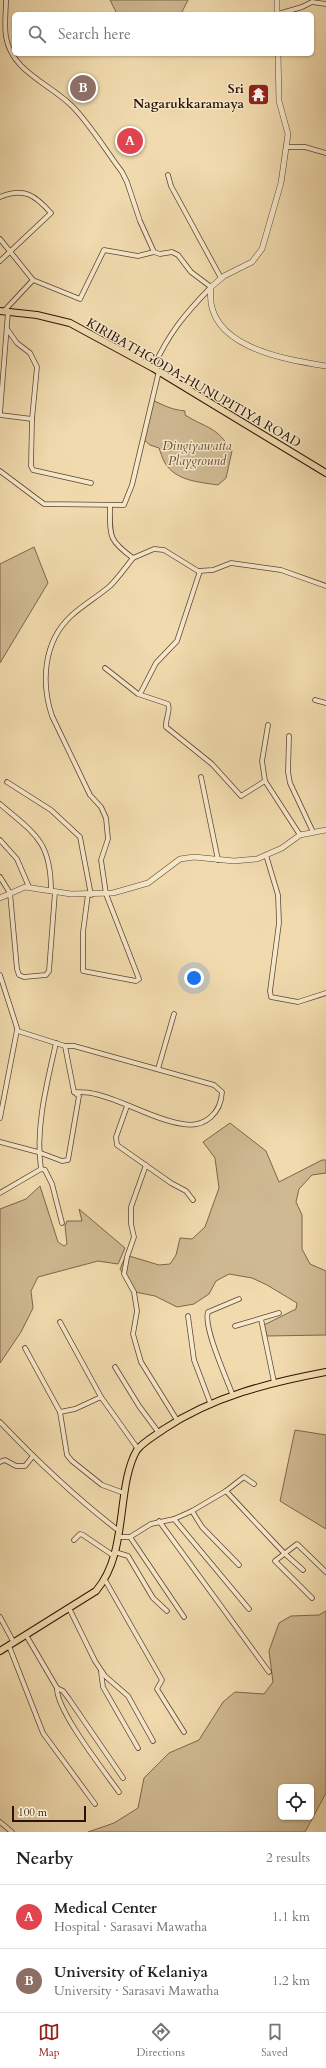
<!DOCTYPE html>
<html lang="en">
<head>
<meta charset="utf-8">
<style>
	:root { --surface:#fff; --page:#f2f2f2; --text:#202124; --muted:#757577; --line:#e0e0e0; --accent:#8f2418 }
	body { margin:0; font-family:Cardo,serif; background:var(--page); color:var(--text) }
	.controls { position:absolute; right:12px; bottom:12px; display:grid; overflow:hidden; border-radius:6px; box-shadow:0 1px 3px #0004 }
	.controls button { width:36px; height:36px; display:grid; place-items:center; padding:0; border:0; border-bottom:1px solid var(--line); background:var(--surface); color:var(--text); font:20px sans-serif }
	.scale { position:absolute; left:12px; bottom:10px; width:74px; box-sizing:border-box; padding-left:4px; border:2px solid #2b1207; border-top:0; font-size:11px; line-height:14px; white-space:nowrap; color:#2b1207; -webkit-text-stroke:3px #f6e8ca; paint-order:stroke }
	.you { position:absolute; left:194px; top:978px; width:14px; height:14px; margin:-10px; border:3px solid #fff; border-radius:50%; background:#1a73e8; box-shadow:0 0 0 6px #1a73e833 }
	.badge { display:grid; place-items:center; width:26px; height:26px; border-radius:50%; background:var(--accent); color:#fff; font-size:13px; font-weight:700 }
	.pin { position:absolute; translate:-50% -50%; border:2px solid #fff; box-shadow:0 1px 4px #0006 }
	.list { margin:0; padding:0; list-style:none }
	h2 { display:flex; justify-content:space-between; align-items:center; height:52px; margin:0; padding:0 16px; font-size:17px }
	h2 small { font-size:13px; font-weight:400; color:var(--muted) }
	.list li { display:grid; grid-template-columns:26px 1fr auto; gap:12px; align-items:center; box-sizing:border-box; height:64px; padding:0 16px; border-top:1px solid var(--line) }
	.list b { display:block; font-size:15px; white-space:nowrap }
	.list p { margin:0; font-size:13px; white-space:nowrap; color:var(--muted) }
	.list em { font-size:13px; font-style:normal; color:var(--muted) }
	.icon { flex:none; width:22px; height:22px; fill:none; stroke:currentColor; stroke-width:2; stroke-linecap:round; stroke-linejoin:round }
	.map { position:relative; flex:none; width:326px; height:1832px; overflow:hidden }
	.search { position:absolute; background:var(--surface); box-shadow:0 1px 3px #0004; left:12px; right:12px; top:12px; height:44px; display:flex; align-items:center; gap:10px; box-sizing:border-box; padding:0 14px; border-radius:6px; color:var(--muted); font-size:15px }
	.sheet { height:180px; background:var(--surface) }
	nav { display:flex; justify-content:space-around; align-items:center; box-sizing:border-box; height:56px; border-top:1px solid var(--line); background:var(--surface); font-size:11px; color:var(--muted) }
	nav a { display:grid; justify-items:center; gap:2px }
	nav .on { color:var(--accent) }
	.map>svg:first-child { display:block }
	.green { fill:#cfb992; stroke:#7d664c; fill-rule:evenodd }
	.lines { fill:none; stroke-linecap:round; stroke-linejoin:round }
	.minor-casing { stroke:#5c4431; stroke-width:5.5 }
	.tertiary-casing { stroke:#5c4431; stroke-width:6 }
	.primary-casing { stroke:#2b1207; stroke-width:8 }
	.minor { stroke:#f6e8ca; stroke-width:4 }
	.tertiary { stroke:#f6e8ca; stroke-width:5 }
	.primary { stroke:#f1dbae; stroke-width:6 }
	.labels { text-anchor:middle; stroke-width:3; stroke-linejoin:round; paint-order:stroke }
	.poi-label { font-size:13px; font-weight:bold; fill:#2b1207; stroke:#f6e8ca; text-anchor:end }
	.street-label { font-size:13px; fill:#2b1207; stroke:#f6e8ca }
	.park-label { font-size:13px; font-style:italic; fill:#644c38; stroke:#f6e8ca }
</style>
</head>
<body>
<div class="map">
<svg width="326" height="1832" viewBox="0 0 326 1832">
	<rect width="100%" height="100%" fill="#f1dbae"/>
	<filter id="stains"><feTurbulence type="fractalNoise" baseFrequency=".005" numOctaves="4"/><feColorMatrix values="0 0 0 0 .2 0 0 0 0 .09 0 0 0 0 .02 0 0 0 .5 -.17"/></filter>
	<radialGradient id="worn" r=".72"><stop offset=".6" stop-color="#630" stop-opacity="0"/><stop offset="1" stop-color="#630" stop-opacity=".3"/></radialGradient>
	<!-- green -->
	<g class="green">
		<polygon points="110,0 188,0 181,14 117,14"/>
		<path d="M152 400C166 406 169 409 185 411V415C208 429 216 426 232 451L226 478 218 485C199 482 176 481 165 463 162 458 161 453 159 448L150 445 142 438Z"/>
		<polygon points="34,547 48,583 0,663 0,564"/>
		<polygon points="230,1123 266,1151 279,1182 322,1160 326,1160 326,1173 312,1175 299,1189 296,1202 302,1215 302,1249 310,1264 326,1271 326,1335 267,1336 264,1325 296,1309 297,1303 267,1285 252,1278 229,1274 216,1281 209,1294 194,1304 177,1307 155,1296 135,1292 120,1269 126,1255 159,1265 170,1264 176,1255 180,1238 192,1239 205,1227 219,1188 215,1158 203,1142"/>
		<polygon points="40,1186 58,1242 64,1246 67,1244 65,1226 67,1221 82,1221 79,1209 125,1248 118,1264 98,1261 38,1277 31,1291 33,1308 21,1332 0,1363 0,1209 26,1199"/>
		<polygon points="295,1430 326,1435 326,1529 280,1501"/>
		<path d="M326 1611V1793L305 1832H88L114 1823 138 1808 144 1778 169 1753 199 1740 223 1702 235 1692 264 1694 273 1682 269 1651 279 1623 291 1616 319 1615ZM281 1787H311V1817H281Z"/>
	</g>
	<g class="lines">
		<defs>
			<g id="minor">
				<path d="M6 0C6 12 4 25 6 37 12 72 49 83 72 106 90 124 106 151 122 172L127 182 140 221 154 252 160 254 172 252 178 255 191 272 211 287C184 315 169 333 153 368"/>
				<polyline points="278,14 302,7 312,2 326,4"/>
				<polyline points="286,147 305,147 326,153"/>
				<polyline points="168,175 171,186 221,278"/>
				<path d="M0 197C24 187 35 195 51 213L0 261"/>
				<polyline points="0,239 33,280"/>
				<polyline points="4,311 33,280 80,299 104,250 138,256 154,252"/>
				<polyline points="7,329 17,343 30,353 37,367 32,419"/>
				<polyline points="0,413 8,312"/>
				<polyline points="0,415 32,419 31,466 33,470 91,483"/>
				<polyline points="0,471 44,504 124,505 132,485 159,371"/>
				<path d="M110 506C110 536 108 540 133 558L154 549 164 550 198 571 213 570 231 563 281 570 326 586"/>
				<path d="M105 668 138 694 168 704C171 711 165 719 166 727L212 764 241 796 265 781"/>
				<polyline points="140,694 156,663 177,641 200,571"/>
				<polyline points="315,700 326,703"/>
				<polyline points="268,725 262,761 265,781 300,835"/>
				<polyline points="289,736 288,772 290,783 313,832"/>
				<polyline points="201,777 218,860"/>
				<polyline points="7,782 51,810 80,837 91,895"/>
				<path d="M0 804C35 834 51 841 51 891"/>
				<polyline points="0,840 17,859 29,887"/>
				<polyline points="266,855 278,895 279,923 270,991 271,997 298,1002 326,993"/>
				<polyline points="0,877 10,893 17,969 19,975 24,977 46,975 49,971 55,892"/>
				<path d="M88 894 83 932V971L136 981 139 979 106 894 101 860 108 839 106 818 101 807 90 795 52 716C41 683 43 642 71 616 83 605 97 597 110 586 118 578 126 567 133 558"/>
				<polyline points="0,975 18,1031 65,1046 74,1092 79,1096 68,1160 62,1161 38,1152 0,1142"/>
				<path d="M56 1043C47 1083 35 1128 41 1169L45 1170 52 1184 62 1223"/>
				<path d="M65 1046H74L214 1085 222 1092C221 1113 205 1128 183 1124 154 1120 123 1100 95 1094 89 1092 81 1092 74 1092"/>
				<polyline points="158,1069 174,1014"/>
				<polyline points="127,1106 116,1137 117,1145 171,1183 186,1191 193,1200"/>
				<polyline points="0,1118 17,1030"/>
				<polyline points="146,1165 131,1207 131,1224 134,1237 127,1257 124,1274 134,1292 137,1311 133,1334 141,1362 177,1420"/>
				<polyline points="0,1193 41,1169"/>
				<polyline points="188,1316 194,1360 211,1405"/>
				<polyline points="261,1319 274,1382"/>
				<polyline points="60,1322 101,1397 138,1449"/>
				<polyline points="235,1326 279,1313"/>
				<polyline points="25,1348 60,1412 67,1455 72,1461 102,1485 124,1493"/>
				<polyline points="115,1367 139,1406 159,1433"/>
				<path d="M233 1396C227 1379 203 1327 208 1312L239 1299"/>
				<polyline points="60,1412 75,1409 101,1397"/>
				<path d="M0 1422C37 1461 76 1498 119 1531"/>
				<polyline points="0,1462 5,1460 16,1466 25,1466 33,1456"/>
				<polyline points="226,1491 284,1553 303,1570"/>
				<polyline points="192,1511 202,1527 239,1565"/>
				<polyline points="174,1519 249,1609"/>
				<polyline points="159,1521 269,1672"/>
				<polyline points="118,1537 130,1537 151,1524 174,1519 192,1511 226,1491 244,1477 254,1484"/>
				<polyline points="130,1537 184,1617"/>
				<polyline points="74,1540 80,1534 83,1535 114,1556"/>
				<polyline points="115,1552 128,1556 153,1598 167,1611"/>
				<polyline points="105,1580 162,1680 157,1689 184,1732"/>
				<polyline points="312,1598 275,1561 297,1544 326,1572"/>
				<polyline points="69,1608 95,1661 105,1676 128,1696 153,1741"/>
				<polyline points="0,1617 14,1643"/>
				<polyline points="26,1635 57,1688 63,1691 69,1699 123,1778"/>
				<polyline points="9,1646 43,1733 95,1804"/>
				<polyline points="101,1672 103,1687 138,1748"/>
				<path d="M57 1688C56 1710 105 1772 119 1792"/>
				<polyline points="0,1822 12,1832"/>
			</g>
			<g id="tertiary">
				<polyline points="277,0 277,14"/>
				<path d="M278 54 279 101 288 134 281 183 262 249 252 262 224 276 211 287C203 346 282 359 326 366"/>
				<polyline points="0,898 25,887 71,894 113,893 148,883 180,859 194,857 234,861 257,859 282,848 300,835 326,830"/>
			</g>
			<g id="primary">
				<polyline points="0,311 37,315 70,323 153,368 326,473"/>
				<path d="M0 1651 96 1591C122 1560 119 1516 127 1478 129 1469 132 1458 137 1450 143 1442 156 1435 164 1429 214 1396 268 1383 326 1372"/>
			</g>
		</defs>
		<!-- minor casing -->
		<use href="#minor" class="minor-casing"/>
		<!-- tertiary casing -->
		<use href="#tertiary" class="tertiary-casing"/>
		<!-- primary casing -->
		<use href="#primary" class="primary-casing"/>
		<!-- minor -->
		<use href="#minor" class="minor"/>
		<!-- tertiary -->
		<use href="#tertiary" class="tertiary"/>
		<!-- primary -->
		<use href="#primary" class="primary"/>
	</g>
	<!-- icons -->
	<defs>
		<symbol id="temple-square" viewBox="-11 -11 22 22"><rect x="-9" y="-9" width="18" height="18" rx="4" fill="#8f2418" stroke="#f6e8ca"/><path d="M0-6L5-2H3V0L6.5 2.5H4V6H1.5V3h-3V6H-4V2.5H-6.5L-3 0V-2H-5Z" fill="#fff"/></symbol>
	</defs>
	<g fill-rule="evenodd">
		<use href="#temple-square" x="246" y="82" width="25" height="25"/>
	</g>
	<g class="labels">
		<!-- poi labels -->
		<g class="poi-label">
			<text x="244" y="93">Sri<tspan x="244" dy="15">Nagarukkaramaya</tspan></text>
		</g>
		<!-- street labels -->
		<g class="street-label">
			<text transform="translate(194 382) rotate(30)" y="5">KIRIBATHGODA-HUNUPITIYA ROAD</text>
		</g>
		<!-- park labels -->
		<g class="park-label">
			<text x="197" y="450">Dingiyawatta<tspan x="197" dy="15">Playground</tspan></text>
		</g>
	</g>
	<rect width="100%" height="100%" filter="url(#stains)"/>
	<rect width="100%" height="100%" fill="url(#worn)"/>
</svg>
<div class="controls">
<button><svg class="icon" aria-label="locate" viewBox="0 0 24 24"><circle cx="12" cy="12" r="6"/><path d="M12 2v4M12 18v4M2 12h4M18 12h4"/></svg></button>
</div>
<div class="scale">100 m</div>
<div class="you"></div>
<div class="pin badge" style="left:130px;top:141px;background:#e0444e">A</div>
<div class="pin badge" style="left:83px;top:88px;background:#8d6e63">B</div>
<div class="search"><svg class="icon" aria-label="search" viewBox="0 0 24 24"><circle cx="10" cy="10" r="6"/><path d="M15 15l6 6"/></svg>Search here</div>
</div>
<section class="sheet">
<h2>Nearby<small>2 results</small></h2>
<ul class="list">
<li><span class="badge" style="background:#e0444e">A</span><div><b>Medical Center</b><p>Hospital · Sarasavi Mawatha</p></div><em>1.1 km</em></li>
<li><span class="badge" style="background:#8d6e63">B</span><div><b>University of Kelaniya</b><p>University · Sarasavi Mawatha</p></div><em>1.2 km</em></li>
</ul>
</section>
<nav>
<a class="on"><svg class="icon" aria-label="map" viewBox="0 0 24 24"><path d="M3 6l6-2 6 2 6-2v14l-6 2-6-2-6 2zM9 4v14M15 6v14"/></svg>Map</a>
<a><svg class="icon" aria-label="directions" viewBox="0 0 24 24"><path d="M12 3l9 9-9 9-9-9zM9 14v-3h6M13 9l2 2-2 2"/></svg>Directions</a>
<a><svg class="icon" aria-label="saved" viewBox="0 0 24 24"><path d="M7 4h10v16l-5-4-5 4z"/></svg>Saved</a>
</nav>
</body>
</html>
